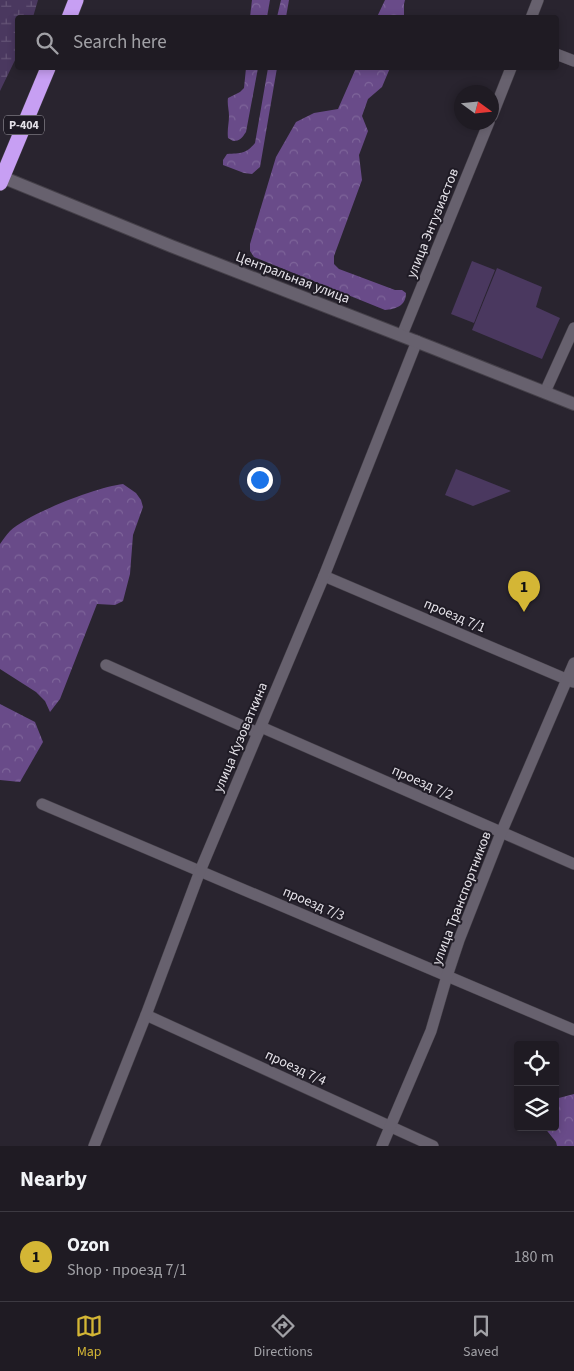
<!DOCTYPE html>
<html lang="en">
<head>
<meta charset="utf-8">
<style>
	:root { --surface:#1f1b23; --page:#27242b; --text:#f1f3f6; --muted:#a1a1a6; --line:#3c3941; --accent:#d4b635 }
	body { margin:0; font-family:"Source Sans 3",sans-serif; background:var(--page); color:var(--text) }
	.controls { position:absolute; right:15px; bottom:15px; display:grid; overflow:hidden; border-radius:5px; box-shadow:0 2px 8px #0003 }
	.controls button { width:45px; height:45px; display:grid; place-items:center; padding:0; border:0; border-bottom:1px solid var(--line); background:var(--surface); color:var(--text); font:25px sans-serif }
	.compass { position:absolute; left:454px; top:85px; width:45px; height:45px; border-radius:50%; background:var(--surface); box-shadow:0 2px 8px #0003; rotate:105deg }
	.you { position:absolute; left:259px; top:479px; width:18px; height:18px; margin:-12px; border:4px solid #fff; border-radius:50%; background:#1a73e8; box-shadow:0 0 0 8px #1a73e833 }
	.badge { display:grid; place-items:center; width:32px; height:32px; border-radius:50%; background:var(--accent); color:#111; font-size:16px; font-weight:700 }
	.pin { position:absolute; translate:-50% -41px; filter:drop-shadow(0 1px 2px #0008) }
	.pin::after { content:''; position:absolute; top:26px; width:18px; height:15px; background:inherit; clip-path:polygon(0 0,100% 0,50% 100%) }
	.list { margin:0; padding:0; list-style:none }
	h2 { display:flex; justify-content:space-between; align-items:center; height:65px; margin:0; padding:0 20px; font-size:21px }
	h2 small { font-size:16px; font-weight:400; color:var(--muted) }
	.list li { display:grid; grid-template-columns:32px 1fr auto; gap:15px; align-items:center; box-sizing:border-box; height:90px; padding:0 20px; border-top:1px solid var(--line) }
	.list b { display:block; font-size:19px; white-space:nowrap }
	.list p { margin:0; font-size:16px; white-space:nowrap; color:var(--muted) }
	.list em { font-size:16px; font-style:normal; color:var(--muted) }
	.icon { flex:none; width:28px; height:28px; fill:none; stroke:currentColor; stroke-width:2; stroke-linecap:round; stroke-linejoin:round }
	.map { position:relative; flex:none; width:574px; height:1146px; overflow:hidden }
	.search { position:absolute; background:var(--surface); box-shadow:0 2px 8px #0003; left:15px; right:15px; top:15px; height:55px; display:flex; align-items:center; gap:12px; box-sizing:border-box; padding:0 18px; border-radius:5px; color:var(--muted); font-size:19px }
	.sheet { height:155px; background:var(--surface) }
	nav { display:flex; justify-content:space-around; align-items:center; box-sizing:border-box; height:70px; border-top:1px solid var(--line); background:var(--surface); font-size:14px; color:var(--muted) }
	nav a { display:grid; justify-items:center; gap:2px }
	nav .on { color:var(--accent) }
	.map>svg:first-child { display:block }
	.forest { fill:url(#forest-crowns) }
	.wetland { fill:url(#wetland-marsh) }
	.green { fill:#4a385f }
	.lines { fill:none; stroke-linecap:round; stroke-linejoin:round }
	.street-casing { stroke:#454049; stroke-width:12 }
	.secondary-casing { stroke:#454049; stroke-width:14 }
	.highway-casing { stroke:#454049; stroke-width:16 }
	.street { stroke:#67616e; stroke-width:11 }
	.secondary { stroke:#67616e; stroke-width:12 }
	.highway { stroke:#c79ff3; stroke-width:15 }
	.labels { text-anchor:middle; stroke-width:4; stroke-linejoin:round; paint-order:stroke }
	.shield { fill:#1f1b25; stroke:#aaa6ae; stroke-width:1 }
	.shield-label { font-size:12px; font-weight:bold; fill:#e5e2e9 }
	.street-label { font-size:14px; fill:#e5e2e9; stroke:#1f1b25 }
</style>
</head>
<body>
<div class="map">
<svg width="574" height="1146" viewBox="0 0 574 1146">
	<defs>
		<pattern id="forest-crowns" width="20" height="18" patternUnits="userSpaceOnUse" patternTransform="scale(1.25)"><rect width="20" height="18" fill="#694b89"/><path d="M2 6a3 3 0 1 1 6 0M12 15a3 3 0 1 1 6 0" fill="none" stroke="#7e659a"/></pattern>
		<pattern id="wetland-marsh" width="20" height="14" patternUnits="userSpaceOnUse" patternTransform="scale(1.25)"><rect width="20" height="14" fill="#4a385f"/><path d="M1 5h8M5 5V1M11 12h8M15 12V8" fill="none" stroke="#645476"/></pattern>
	</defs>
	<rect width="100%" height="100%" fill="#29242f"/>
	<!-- forest -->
	<g class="forest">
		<polygon points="252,0 270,0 267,17 250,17"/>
		<polygon points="281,0 289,0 286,17 277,17"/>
		<polygon points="385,0 405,0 404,4 404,17 377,17"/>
		<path d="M246 68H258L246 132C242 138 240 141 233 141L228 138C227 130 229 123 229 116 229 110 227 104 228 98L240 92 244 88Z"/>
		<path d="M268 68H277L260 167 252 174 244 173 223 165V160L227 154C241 153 246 154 255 143Z"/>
		<path d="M356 68H390L382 87 368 99 362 116 368 131 359 155 362 180 334 256V264L339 269 395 290H402L406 293C406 306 396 309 385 310L254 257 250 251V244L276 157 296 122 314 113 338 109Z"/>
		<path d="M123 484 136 493 141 500 143 507 133 535 130 574 123 601 115 605 97 604 60 699 50 712 45 701 36 692 0 669V544C3 540 6 535 10 531 29 513 97 487 123 484Z"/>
		<polygon points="0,704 35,722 43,742 20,782 0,780"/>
		<polygon points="574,1094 574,1146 557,1146 556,1142 544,1127 555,1127 555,1099"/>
	</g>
	<!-- wetland -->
	<polygon class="wetland" points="0,0 38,0 33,17 18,18 17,56 0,91"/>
	<!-- green -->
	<g class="green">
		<polygon points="472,261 495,270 474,323 451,314"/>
		<polygon points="497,268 542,287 536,307 560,318 542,359 472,330"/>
		<polygon points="456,469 511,491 473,506 445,495"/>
	</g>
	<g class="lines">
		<defs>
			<g id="street">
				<polyline points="531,18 538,0"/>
				<polyline points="556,54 574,61"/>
				<polyline points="492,116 511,68"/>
				<polyline points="402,335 489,122"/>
				<polyline points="545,392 574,328"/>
				<polyline points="324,576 573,682"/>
				<polyline points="106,665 258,733"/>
				<polyline points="261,727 574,864"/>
				<polyline points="42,804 574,1030"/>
				<polyline points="146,1015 433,1146"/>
				<polyline points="94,1146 146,1015 200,871 324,576 417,341"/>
				<polyline points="382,1146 431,1031 447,976 459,940 501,833 574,663"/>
			</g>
			<polyline id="secondary" points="2,177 171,246 433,348 574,404"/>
			<g id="highway">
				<polyline points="69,18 76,0"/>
				<polyline points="0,183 48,68"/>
			</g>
		</defs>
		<!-- street casing -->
		<use href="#street" class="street-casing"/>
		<!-- secondary casing -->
		<use href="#secondary" class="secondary-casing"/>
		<!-- highway casing -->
		<use href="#highway" class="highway-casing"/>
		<!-- street -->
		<use href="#street" class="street"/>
		<!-- secondary -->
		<use href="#secondary" class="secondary"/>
		<!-- highway -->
		<use href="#highway" class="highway"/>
	</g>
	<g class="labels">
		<!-- shield labels -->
		<rect class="shield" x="4" y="115.5" width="40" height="19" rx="4"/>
		<g class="shield-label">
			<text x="24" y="129">Р-404</text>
		</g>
		<!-- street labels -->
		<g class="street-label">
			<text transform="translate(432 223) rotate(-68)" y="5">улица Энтузиастов</text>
			<text transform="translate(293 277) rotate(21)" y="5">Центральная улица</text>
			<text transform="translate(455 615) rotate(23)" y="5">проезд 7/1</text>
			<text transform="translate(240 737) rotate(-67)" y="5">улица Кузоваткина</text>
			<text transform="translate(423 782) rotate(24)" y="5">проезд 7/2</text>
			<text transform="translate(461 898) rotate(-69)" y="5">улица Транспортников</text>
			<text transform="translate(314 903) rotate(23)" y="5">проезд 7/3</text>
			<text transform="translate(296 1067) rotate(25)" y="5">проезд 7/4</text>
		</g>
	</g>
</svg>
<div class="controls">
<button><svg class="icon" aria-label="locate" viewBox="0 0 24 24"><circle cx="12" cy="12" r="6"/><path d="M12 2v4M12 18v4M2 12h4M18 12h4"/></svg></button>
<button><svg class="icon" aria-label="layers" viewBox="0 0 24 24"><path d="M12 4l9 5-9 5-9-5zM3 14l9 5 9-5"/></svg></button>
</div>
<svg class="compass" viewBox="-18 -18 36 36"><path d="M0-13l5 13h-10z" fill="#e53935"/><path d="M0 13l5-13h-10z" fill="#a1a1a6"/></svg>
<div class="you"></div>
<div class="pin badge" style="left:524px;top:612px">1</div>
<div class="search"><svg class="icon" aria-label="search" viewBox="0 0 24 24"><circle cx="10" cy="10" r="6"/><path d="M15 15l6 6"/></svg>Search here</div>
</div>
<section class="sheet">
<h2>Nearby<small></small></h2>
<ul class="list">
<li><span class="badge">1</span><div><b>Ozon</b><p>Shop · проезд 7/1</p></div><em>180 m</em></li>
</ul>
</section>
<nav>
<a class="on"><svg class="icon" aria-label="map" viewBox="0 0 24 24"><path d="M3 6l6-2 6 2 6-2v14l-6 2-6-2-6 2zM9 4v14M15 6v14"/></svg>Map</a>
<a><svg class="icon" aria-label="directions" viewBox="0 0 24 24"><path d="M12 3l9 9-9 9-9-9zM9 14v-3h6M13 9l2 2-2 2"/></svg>Directions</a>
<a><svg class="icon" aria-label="saved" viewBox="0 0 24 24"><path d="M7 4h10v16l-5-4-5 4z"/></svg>Saved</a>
</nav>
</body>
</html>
